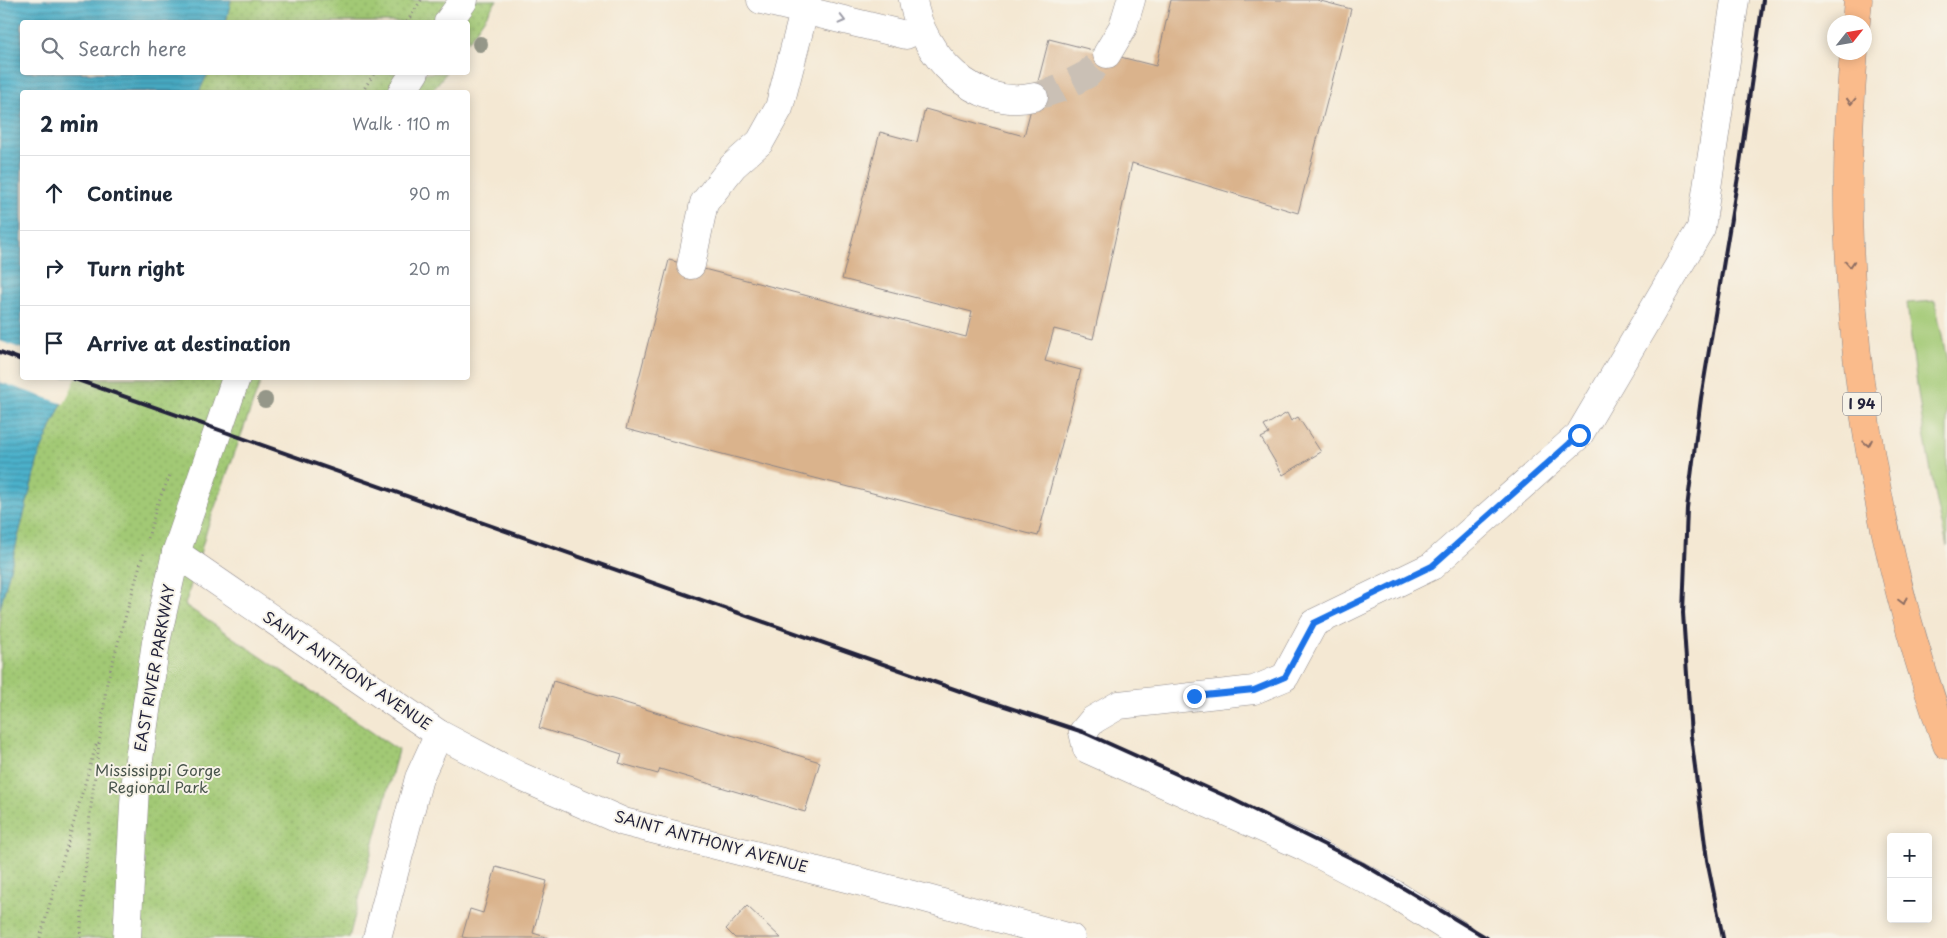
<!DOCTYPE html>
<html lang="en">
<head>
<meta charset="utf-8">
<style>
	:root { --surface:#fff; --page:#f6f6f7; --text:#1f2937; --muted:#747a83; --line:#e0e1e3 }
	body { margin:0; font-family:"Playpen Sans",sans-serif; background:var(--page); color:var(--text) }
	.controls { position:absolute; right:15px; bottom:15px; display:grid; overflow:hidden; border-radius:5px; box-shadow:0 2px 12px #0003 }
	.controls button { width:45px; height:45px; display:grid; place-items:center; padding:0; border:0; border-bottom:1px solid var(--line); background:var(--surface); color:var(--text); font:25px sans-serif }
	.compass { position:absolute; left:1827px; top:15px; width:45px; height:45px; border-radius:50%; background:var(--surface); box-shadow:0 2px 12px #0003; rotate:59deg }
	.stop { position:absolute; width:15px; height:15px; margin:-11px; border:4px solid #1a73e8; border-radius:50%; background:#fff }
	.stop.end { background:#1a73e8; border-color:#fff; box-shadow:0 1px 5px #0008 }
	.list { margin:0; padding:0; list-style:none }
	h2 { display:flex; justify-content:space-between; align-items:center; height:65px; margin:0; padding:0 20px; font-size:21px }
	h2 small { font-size:16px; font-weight:400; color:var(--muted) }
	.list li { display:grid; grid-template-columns:32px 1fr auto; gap:15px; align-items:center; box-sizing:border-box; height:75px; padding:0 20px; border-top:1px solid var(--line) }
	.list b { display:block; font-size:19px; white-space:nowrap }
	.list em { font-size:16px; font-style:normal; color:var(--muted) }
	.icon { flex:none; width:28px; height:28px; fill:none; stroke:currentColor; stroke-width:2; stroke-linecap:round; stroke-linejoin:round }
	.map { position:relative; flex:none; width:1947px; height:938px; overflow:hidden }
	.search { position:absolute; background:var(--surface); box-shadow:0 2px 12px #0003; left:20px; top:20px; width:450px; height:55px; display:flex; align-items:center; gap:12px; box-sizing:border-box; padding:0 18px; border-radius:5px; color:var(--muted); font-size:19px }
	.panel { position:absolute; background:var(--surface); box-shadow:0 2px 12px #0003; left:20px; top:90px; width:450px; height:290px; border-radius:5px }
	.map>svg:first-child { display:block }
	.green { fill:#a2c975; stroke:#627658 }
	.park { fill:url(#park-dots); stroke:#627658 }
	.water { fill:url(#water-rules); stroke:#366982 }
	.pier { fill:#f4e8d3 }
	.building { fill:#dab38c }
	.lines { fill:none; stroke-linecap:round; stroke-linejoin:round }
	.minor-tunnel { stroke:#cac0b5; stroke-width:28; stroke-dasharray:28 14; stroke-linecap:butt }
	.minor-casing { stroke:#8b8587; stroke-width:29 }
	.highway-casing { stroke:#8b8587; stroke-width:29 }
	.path { stroke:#8b8587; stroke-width:3; stroke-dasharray:1 4; stroke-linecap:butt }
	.minor { stroke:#fff; stroke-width:28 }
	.highway { stroke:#fabb8b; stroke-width:28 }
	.rail { stroke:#22223b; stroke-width:4 }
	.tree { fill:#959789 }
	.oneway { stroke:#9c9ca7 }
	.oneway2 { stroke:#8e6e63 }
	.route { stroke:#1a73e8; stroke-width:6 }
	.labels { text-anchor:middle; stroke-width:4; stroke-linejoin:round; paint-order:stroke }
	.shield { fill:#f7f3e8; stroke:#62616f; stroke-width:1 }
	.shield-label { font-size:14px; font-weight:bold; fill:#22223b }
	.street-label { font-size:15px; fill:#22223b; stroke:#f7f3e8 }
	.park-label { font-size:15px; fill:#48544c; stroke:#f7f3e8 }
</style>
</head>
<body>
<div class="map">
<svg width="1947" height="938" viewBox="0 0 1947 938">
	<defs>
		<pattern id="park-dots" width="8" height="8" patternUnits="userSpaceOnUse" patternTransform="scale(1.25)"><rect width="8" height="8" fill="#a2c975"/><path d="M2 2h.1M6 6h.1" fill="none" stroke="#8bac66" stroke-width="1.8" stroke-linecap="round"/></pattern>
		<pattern id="water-rules" width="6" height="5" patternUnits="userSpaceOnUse" patternTransform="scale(1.25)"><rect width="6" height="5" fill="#4bb0ca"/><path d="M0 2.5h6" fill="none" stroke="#3e8fa5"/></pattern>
	</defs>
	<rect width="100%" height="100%" fill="#f7f3e8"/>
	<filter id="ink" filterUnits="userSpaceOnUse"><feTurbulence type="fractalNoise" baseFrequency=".02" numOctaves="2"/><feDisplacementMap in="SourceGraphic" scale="10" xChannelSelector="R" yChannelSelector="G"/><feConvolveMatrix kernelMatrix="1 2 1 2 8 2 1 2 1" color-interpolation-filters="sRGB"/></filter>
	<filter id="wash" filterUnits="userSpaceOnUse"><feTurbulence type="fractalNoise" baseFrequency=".0096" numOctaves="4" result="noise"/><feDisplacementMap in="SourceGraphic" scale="20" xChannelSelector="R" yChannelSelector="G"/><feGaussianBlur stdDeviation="1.12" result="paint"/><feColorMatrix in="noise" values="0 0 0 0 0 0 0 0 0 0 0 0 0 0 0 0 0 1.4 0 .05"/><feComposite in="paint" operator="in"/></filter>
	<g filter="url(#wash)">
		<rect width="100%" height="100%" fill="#f4e8d3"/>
		<!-- green -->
		<path class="green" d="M1935 301 1947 361V546C1927 466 1916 385 1907 303Z"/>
		<!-- park -->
		<g class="park">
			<polygon points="209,0 497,0 468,42 468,22 204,22"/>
			<polygon points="184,73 446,73 431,92 175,92"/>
			<polygon points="53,378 262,378 208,526 185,605 398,750 349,938 0,938 0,531"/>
		</g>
		<!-- water -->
		<polygon class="water" points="0,0 231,0 226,22 22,22 22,72 208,73 199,92 22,92 22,378 73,378 39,455 0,609"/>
		<!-- pier -->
		<polygon class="pier" points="0,341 22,349 22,378 76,378 64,404 0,382"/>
		<g id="blocks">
			<!-- building -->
			<g class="building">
				<polygon points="1171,0 1317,0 1351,9 1298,213 1132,163 1093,339 1054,329 1045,361 1081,370 1038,536 626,429 669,260 966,337 972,312 842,279 880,132 917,142 925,109 1024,136 1049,39 1156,66"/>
				<polygon points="1287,413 1291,421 1298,417 1321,452 1283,475 1261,438 1269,434 1264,426"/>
				<polygon points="553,681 820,762 805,812 660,769 658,774 619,763 622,754 539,728"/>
				<polygon points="496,867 547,881 533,933 549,938 468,938 462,937 470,909 483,913"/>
				<polygon points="747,906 781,938 735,938 726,929"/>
			</g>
		</g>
	</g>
	<g filter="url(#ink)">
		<use href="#blocks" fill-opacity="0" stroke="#8b8587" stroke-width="1"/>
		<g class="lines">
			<!-- minor-tunnel -->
			<polyline class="minor-tunnel" points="1034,97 1059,89 1088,74 1107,54"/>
			<defs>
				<g id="minor">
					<polyline points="761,0 906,35 919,28"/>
					<path d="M913 0C921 54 975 111 1034 97"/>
					<polyline points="448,22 464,0"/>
					<polyline points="1107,54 1123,27 1131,0"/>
					<polyline points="402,92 415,72"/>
					<polyline points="691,265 704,203 733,166 760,142 779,108 807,0"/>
					<polyline points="176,553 439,734 517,775 624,822 917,896 1071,938"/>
					<polyline points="127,938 135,787 156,642 176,553 236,378"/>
					<polyline points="377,938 419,778 439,734"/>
					<polyline points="1464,938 1394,894 1305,847 1087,749 1083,732 1093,720 1119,705 1254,690 1285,677 1314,623 1432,566 1579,435 1701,228 1735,0"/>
				</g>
				<g id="highway">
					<polyline points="1856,22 1858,0"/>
					<path d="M1854 52C1849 115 1846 179 1849 242 1855 413 1889 583 1947 745"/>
				</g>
			</defs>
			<!-- minor casing -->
			<use href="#minor" class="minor-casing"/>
			<!-- highway casing -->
			<use href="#highway" class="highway-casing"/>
			<!-- path -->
			<g class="path">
				<polyline points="407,22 421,0"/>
				<polyline points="362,92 375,72"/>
				<polyline points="148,538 157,505 170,475"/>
				<polyline points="40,938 97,742"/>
				<polyline points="80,938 90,814 107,682 144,551"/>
			</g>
			<!-- minor -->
			<use href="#minor" class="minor"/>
			<!-- highway -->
			<use href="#highway" class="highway"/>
			<!-- rail -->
			<g class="rail">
				<polyline points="0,352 22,360"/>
				<polyline points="72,378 971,695 1083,732 1230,798 1363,864 1487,938"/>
				<polyline points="1723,938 1707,860 1691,736 1683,613 1687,508 1701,398 1738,177 1763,0"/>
			</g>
		</g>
		<!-- trees -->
		<g class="tree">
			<circle cx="480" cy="44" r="8"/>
			<circle cx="265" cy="400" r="8"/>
		</g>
		<!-- one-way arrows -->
		<defs><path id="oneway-chevron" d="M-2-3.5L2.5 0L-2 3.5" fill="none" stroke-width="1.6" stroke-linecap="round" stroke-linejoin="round" transform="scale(1.25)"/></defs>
		<use class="oneway" href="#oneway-chevron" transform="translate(842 20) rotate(14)"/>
		<g class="oneway2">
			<use href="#oneway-chevron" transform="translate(1851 101) rotate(92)"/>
			<use href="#oneway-chevron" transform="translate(1850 264) rotate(86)"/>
			<use href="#oneway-chevron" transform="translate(1868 443) rotate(79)"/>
			<use href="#oneway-chevron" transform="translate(1903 601) rotate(75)"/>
		</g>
	</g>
	<g class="lines" filter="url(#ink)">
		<!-- route -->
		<polyline class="route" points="1194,696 1254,690 1285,677 1314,623 1432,566 1579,435"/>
	</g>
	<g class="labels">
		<!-- shield labels -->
		<rect class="shield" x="1843" y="392.5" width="38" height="23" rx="4"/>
		<g class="shield-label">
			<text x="1862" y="409">I 94</text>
		</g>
		<!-- street labels -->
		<g class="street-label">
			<text transform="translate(155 668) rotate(-80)" y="5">EAST RIVER PARKWAY</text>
			<text transform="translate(347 671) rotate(34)" y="5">SAINT ANTHONY AVENUE</text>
			<text transform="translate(711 842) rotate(15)" y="5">SAINT ANTHONY AVENUE</text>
		</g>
		<!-- park labels -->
		<g class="park-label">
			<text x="158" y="776">Mississippi Gorge<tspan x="158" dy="17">Regional Park</tspan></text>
		</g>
	</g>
</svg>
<div class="controls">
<button>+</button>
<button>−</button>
</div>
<svg class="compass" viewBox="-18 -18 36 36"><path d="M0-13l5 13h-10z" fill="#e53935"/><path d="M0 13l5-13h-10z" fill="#747a83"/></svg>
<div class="stop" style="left:1579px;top:435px"></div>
<div class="stop end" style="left:1194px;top:696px"></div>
<div class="search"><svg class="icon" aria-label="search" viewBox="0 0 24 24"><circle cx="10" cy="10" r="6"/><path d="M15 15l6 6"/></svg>Search here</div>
<section class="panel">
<h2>2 min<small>Walk · 110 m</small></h2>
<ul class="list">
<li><svg class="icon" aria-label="ahead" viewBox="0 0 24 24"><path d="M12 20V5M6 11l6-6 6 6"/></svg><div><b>Continue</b></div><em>90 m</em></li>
<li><svg class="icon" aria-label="right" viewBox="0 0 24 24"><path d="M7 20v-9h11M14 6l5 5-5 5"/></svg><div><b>Turn right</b></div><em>20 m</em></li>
<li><svg class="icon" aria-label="arrive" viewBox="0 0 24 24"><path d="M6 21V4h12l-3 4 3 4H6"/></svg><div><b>Arrive at destination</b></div></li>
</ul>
</section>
</div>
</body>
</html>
